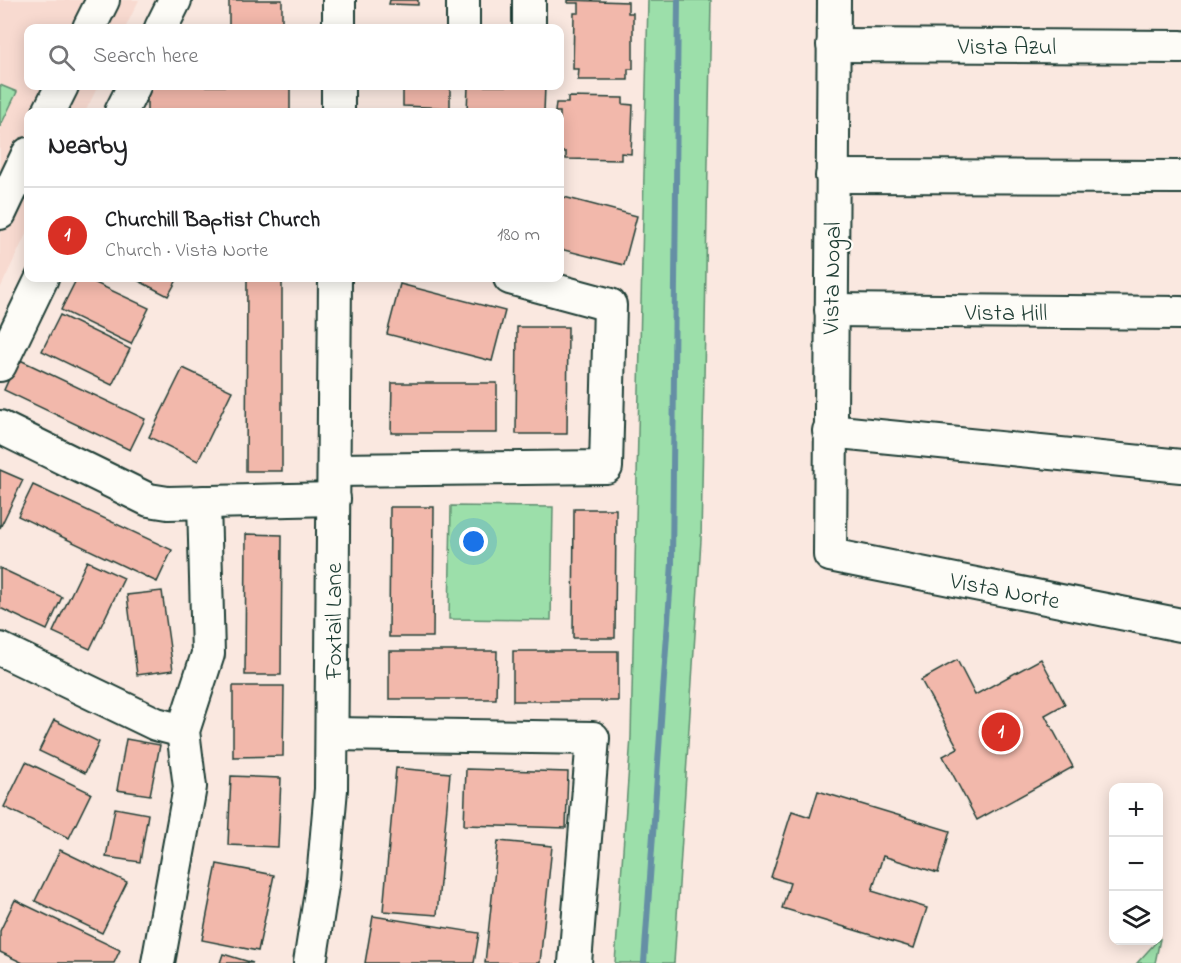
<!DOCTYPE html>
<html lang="en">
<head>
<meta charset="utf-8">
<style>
	:root { --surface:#fff; --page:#f6f6f6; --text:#202124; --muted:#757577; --line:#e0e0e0; --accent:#d93025 }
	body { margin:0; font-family:"Indie Flower",sans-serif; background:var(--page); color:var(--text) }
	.controls { position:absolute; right:18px; bottom:18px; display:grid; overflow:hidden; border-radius:12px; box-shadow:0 3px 15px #0003 }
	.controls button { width:54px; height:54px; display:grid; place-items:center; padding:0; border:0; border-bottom:2px solid var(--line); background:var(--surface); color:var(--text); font:30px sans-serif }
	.you { position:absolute; left:474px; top:542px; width:21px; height:21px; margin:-15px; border:4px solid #fff; border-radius:50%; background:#1a73e8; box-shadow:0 0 0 9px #1a73e833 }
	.badge { display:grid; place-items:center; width:39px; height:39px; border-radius:50%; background:var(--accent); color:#fff; font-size:20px; font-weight:700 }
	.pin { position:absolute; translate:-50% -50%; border:3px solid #fff; box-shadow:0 2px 6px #0006 }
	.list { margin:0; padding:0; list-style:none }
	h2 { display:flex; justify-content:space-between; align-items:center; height:78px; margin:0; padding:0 24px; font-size:26px }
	h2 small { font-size:20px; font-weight:400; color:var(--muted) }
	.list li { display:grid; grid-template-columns:39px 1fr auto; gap:18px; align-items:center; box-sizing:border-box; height:96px; padding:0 24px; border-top:2px solid var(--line) }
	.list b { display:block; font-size:22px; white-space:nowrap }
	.list p { margin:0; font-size:20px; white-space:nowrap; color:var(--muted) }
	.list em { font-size:20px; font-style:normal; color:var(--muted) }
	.icon { flex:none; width:33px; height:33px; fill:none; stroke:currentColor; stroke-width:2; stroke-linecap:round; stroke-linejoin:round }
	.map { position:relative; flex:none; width:1181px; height:963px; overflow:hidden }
	.search { position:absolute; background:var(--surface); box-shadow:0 3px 15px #0003; left:24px; top:24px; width:540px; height:66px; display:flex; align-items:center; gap:15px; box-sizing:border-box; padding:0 21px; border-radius:12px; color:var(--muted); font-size:22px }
	.panel { position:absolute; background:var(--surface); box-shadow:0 3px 15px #0003; left:24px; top:108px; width:540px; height:174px; border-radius:12px }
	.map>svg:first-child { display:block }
	.built { fill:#f8dad0 }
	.green { fill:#9cdfaa; stroke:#5e8e6f; stroke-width:1.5 }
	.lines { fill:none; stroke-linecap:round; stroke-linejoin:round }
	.stream { stroke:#658fa5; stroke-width:6 }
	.building { fill:#f2b8ab; stroke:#1f3d34; stroke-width:1.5 }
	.minor-casing { stroke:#1f3d34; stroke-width:36 }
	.minor { stroke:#fdfcf7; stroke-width:32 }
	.labels { text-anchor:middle; stroke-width:4.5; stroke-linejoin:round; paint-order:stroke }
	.street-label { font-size:24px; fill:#1f3d34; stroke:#fdfcf7 }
</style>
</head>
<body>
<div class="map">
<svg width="1181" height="963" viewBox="0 0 1181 963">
	<rect width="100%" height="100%" fill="#fae8e0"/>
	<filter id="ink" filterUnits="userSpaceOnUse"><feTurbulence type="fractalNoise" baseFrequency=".0167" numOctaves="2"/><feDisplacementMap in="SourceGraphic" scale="12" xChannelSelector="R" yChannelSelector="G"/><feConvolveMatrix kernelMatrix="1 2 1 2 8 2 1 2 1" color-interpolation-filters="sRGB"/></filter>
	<g filter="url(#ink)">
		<!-- built -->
		<polygon class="built" points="0,0 139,0 125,28 28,28 28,86 98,86 85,112 28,112 28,230 0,289"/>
		<!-- green -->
		<g class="green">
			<polygon points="648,0 711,0 701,540 674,963 615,963 631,737"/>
			<polygon points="0,85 17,92 0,127"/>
			<polygon points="451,506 553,507 551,620 449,619"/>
			<polygon points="1160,939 1155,963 1137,963 1158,940"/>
		</g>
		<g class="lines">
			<!-- stream -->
			<polyline class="stream" points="644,963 672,563 678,0"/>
		</g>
		<!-- building -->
		<g class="building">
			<rect x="229" y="0" width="53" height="28"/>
			<polygon points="390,0 418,0 418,5 389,4"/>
			<polygon points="568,0 628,2 628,13 633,13 633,69 628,69 628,80 578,80 579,69 573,69 574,13 579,13 579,3 568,3"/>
			<rect x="147" y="86" width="143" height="26"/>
			<polygon points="403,86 450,86 450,108 403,106"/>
			<polygon points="468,86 545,86 544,112 467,112"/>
			<polygon points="568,97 623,98 623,104 633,105 631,154 621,153 621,160 566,159 566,152 560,152 560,112 555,112 556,103 568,103"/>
			<polygon points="560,196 637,216 624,265 560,249"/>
			<polygon points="77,278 85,278 149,308 131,344 61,310"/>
			<polygon points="139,278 178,278 168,296 137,280"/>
			<polygon points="247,278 282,278 282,471 246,471"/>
			<polygon points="400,284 505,311 492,361 387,334"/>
			<polygon points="60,315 130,349 112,385 42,351"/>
			<polygon points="517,327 568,327 567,434 516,434"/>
			<polygon points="18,359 145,419 130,450 4,390"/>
			<polygon points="183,368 232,391 198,461 149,437"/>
			<polygon points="392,383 497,383 497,433 391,433"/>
			<polygon points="0,470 23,480 0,528"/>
			<polygon points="33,485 172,550 157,582 18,516"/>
			<polygon points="390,507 434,507 433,637 389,637"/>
			<polygon points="574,509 616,509 615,638 573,638"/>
			<polygon points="246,534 282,535 281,675 245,675"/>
			<polygon points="87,561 124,578 90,649 53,632"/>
			<polygon points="0,568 62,597 47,630 0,608"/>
			<polygon points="162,591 173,670 137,675 127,595"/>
			<polygon points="389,651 497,651 496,699 389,699"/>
			<rect x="513" y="651" width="105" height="50"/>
			<polygon points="1041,659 1065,704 1045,715 1073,767 977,820 943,756 958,748 921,680 957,660 975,695"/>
			<polygon points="233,686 284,686 283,756 233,757"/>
			<polygon points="54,720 99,742 85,773 39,751"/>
			<polygon points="126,739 160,745 150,795 117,790"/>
			<polygon points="26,762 91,793 69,838 4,807"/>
			<polygon points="396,768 450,773 437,915 383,911"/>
			<polygon points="466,769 568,772 566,828 464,825"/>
			<polygon points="231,776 281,778 278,847 228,845"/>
			<polygon points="818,791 950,831 938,873 883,856 872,891 927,908 914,948 782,908 790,883 771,877 792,811 810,817"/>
			<polygon points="115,808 148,814 140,862 106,857"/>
			<polygon points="498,841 552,846 540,963 485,963"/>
			<polygon points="60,850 127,882 102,933 35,901"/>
			<polygon points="217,864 274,875 258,951 202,940"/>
			<polygon points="15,900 120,950 114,963 23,963 0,952 0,931"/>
			<polygon points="373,916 479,933 474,963 365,963"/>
			<polygon points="223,954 253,963 220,963"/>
		</g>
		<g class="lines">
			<defs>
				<g id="minor">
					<polyline points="463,0 463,28"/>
					<polyline points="529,0 529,28"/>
					<polyline points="834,0 830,555 1181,625"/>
					<polyline points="89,28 103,0"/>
					<polyline points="161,28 175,0"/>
					<polyline points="339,28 339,0"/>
					<polyline points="833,45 1181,47"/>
					<polyline points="49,112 62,86"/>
					<polyline points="121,112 134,86"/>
					<polyline points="338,112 338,86"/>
					<polyline points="832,176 1181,177"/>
					<polyline points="0,213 28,154"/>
					<polyline points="831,310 1181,313"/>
					<polyline points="0,365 42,278"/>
					<polyline points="0,427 149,500 168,503 334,499"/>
					<polyline points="829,431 1181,466"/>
					<polyline points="334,470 606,467 610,305 510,278"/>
					<polyline points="0,649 156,724 183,731"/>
					<polyline points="332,734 593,738 575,963"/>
					<polyline points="158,963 190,787 183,731 208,654 204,502"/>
					<polyline points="310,963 323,879 331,789 335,278"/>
				</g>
			</defs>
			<!-- minor casing -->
			<use href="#minor" class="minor-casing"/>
			<!-- minor -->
			<use href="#minor" class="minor"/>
		</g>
	</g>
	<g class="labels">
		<!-- street labels -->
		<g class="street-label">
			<text x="1007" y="54">Vista Azul</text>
			<text transform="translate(831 278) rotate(-89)" y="8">Vista Nogal</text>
			<text x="1006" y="320">Vista Hill</text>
			<text transform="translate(1005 590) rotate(11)" y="8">Vista Norte</text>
			<text transform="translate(333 621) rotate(-90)" y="8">Foxtail Lane</text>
		</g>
	</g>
</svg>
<div class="controls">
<button>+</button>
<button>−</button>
<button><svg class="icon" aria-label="layers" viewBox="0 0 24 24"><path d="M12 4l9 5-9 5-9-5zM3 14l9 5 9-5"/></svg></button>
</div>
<div class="you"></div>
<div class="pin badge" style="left:1001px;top:732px">1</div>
<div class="search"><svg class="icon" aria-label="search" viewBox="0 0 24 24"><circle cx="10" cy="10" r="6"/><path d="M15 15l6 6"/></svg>Search here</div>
<section class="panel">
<h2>Nearby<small></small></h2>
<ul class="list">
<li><span class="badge">1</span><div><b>Churchill Baptist Church</b><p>Church · Vista Norte</p></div><em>180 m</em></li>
</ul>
</section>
</div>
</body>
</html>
